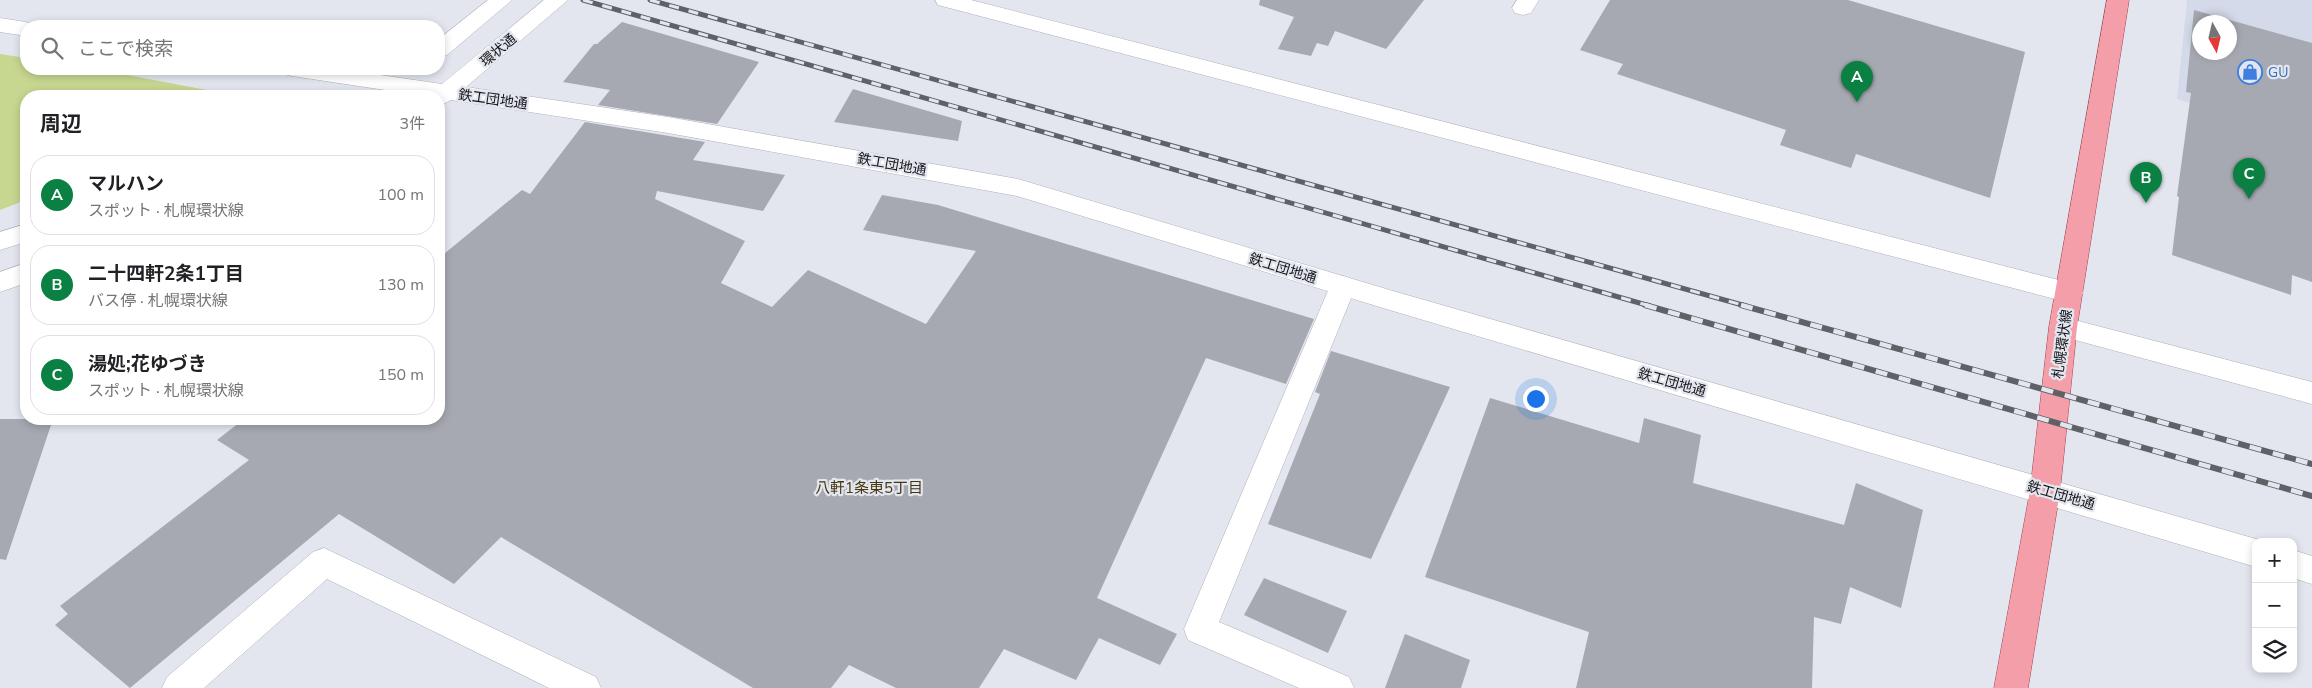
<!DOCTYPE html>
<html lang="ja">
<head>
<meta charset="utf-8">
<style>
	:root { --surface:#fff; --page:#f2f2f2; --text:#202124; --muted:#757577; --line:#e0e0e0; --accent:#0b8043 }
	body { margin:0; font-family:"Nunito Sans","Noto Sans JP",sans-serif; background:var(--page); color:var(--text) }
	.controls { position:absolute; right:15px; bottom:15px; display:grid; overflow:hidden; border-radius:10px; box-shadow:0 2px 8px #0003 }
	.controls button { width:45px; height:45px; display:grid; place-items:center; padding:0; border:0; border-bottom:1px solid var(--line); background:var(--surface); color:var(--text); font:25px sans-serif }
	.compass { position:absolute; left:2192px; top:15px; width:45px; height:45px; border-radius:50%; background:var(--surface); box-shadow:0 2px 8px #0003; rotate:172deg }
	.you { position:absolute; left:1535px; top:398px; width:18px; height:18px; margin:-12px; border:4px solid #fff; border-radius:50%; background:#1a73e8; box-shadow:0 0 0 8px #1a73e833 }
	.badge { display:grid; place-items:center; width:32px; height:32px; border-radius:50%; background:var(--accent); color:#fff; font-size:16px; font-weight:700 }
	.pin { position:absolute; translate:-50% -41px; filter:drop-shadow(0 1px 2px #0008) }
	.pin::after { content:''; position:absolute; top:26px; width:18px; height:15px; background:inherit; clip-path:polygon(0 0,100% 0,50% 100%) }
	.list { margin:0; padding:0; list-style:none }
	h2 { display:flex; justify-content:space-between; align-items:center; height:65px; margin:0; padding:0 20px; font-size:21px }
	h2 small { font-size:16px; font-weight:400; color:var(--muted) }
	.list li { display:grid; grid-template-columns:32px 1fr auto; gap:15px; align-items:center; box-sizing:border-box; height:80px; margin:0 10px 10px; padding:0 10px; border:1px solid var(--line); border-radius:20px }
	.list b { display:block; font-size:19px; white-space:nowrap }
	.list p { margin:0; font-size:16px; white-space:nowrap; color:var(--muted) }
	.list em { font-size:16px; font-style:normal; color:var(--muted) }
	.icon { flex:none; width:28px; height:28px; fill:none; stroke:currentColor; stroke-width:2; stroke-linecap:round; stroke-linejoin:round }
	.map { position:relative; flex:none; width:2312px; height:688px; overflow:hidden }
	.search { position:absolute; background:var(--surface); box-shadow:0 2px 8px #0003; left:20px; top:20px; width:425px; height:55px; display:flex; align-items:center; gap:12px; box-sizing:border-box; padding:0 18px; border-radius:20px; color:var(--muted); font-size:19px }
	.panel { position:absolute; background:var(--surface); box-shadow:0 2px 8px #0003; left:20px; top:90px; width:425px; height:335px; border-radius:20px }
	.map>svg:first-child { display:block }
	.built { fill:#d5daea; fill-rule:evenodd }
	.green { fill:#c7d790 }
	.building { fill:#a6a9b1; fill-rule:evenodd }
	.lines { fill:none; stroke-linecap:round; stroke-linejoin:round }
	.minor-casing { stroke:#aeb1b9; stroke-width:1 }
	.tertiary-casing { stroke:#aeb1b9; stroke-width:1 }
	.primary-casing { stroke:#a04351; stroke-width:1 }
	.minor { fill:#fff; fill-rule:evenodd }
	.tertiary { fill:#fff; fill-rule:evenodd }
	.primary { fill:#f49eaa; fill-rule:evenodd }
	.rail-far1-casing { stroke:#5f6166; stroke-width:5 }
	.rail-casing { stroke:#5f6166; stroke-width:6 }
	.rail-far1 { stroke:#e3e6ef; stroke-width:3; stroke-dasharray:10; stroke-linecap:butt }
	.rail { stroke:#e3e6ef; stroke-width:4.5; stroke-dasharray:12; stroke-linecap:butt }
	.labels { text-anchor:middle; stroke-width:4.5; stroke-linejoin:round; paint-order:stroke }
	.street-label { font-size:14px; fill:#121316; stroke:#e3e6ef }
	.shop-label { font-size:14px; fill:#366cbe; stroke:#e3e6ef; text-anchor:start }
	.neighbourhood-label { font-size:15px; fill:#45360d; stroke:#e3e6ef }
</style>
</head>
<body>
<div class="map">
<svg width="2312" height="688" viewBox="0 0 2312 688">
	<rect width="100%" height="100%" fill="#e3e6ef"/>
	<!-- built -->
	<path class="built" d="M2187 0H2312V140L2177 99ZM2200 22H2230V52H2200Z"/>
	<!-- green -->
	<polygon class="green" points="0,54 26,58 26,69 96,69 238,96 26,96 26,200 0,210"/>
	<!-- building -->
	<g class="building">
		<polygon points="1260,0 1424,0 1386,49 1335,31 1328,46 1317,43 1311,56 1278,49 1294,17 1259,5"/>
		<polygon points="1610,0 1848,0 2025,52 1990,198 1856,154 1851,168 1780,145 1786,130 1617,74 1623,64 1580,50"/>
		<path d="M2194 10 2312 43V282L2292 275 2291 295 2172 255 2179 197 2177 196 2191 93 2186 92ZM2200 22H2230V52H2200Z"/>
		<polygon points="622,22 759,62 717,124 598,105 610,90 563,82 594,44 597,44"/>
		<polygon points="853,89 962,121 958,141 834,122"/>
		<polygon points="585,122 705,142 693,160 785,175 763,211 657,191 655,199 745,241 721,283 772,307 808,270 926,324 976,251 863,230 882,195 938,205 1314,319 1286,384 1206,358 1097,598 1177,634 1160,665 1099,638 1076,680 1004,649 979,688 896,688 849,665 831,688 753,688 501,537 454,584 339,514 130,688 55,625 68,614 60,606 249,460 217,440 244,419 439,419 439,258 522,190 530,194"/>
		<polygon points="1331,351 1450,387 1371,559 1268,524 1320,394 1315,392"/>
		<polygon points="1490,398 1639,443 1644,418 1701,435 1693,483 1844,525 1856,483 1923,510 1901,608 1850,587 1841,624 1814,617 1812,688 1576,688 1589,632 1425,577"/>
		<polygon points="0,419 53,419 6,560 0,559"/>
		<polygon points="1264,578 1347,611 1328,653 1244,615"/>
		<polygon points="1405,634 1470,660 1461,688 1385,688"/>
	</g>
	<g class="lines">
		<defs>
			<g id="minor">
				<polygon points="935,0 971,0 2070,283 2079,286 2083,293 2079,300 2070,303 938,5"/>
				<polygon points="1517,0 1539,0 1531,13 1523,15 1515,13 1512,8"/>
				<polygon points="1343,276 1352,279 1356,286 1219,622 1349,677 1354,688 1299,688 1188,640 1184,629 1330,286 1334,279"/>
				<polygon points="2063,317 2312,382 2312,404 2053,334 2049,327 2053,320"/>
				<polygon points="324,548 596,677 601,688 549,688 327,579 204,688 162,688 167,677 313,552"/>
			</g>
			<g id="tertiary">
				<polygon points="488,0 512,0 447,55 439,57 439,39"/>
				<polygon points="544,0 568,0 466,87 668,117 1018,179 1393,291 2256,539 2263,542 2256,542 2256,567 1393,311 1017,196 668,133 451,100 439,106 439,96 425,96 292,76 284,74 281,69 339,69 442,84"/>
				<polygon points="0,18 26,22 35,26 26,26 26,36 0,32"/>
				<polygon points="26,224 26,242 0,250 0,232"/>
				<polygon points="26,263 26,283 0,292 0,272"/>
				<polygon points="2293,550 2312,556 2312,584 2293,578"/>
			</g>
			<polygon id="primary" points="2107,0 2129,0 2077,327 2060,491 2028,688 1994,688 2030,491 2049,327"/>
		</defs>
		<!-- minor casing -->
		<use href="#minor" class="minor-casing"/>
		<!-- tertiary casing -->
		<use href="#tertiary" class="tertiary-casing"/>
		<!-- primary casing -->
		<use href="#primary" class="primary-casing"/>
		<!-- minor -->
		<use href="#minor" class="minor"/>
		<!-- tertiary -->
		<use href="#tertiary" class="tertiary"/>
		<!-- primary -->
		<use href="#primary" class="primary"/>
		<defs>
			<g id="rail-far1">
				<polyline points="583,0 1650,306"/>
				<polyline points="650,0 1746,306"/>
			</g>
			<g id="rail">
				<polyline points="1645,305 2312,496"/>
				<polyline points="1741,305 2312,464"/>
			</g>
		</defs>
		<!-- rail-far1 casing -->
		<use href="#rail-far1" class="rail-far1-casing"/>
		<!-- rail casing -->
		<use href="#rail" class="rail-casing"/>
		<!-- rail-far1 -->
		<use href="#rail-far1" class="rail-far1"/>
		<!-- rail -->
		<use href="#rail" class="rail"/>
	</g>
	<!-- icons -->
	<defs>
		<symbol id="shop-ring" viewBox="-11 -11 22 22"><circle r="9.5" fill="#e3e6ef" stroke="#3f7fe0" stroke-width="1.5"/><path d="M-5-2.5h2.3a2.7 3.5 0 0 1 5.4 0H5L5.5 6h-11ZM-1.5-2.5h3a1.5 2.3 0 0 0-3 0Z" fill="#3f7fe0"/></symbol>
	</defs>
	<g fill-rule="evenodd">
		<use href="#shop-ring" x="2236" y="58" width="28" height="28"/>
	</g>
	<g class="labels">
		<!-- street labels -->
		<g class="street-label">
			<text transform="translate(498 50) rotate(-40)" y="5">環状通</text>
			<text transform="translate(493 99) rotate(8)" y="5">鉄工団地通</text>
			<text transform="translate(892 164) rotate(10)" y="5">鉄工団地通</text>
			<text transform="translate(1283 268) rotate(17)" y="5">鉄工団地通</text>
			<text transform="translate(2062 344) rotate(-82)" y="5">札幌環状線</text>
			<text transform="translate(1672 382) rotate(16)" y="5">鉄工団地通</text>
			<text transform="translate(2061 495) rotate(16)" y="5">鉄工団地通</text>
		</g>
		<!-- shop labels -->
		<g class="shop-label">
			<text x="2268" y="77">GU</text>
		</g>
		<!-- neighbourhood labels -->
		<g class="neighbourhood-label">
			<text x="869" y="493">八軒1条東5丁目</text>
		</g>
	</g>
</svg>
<div class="controls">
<button>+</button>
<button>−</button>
<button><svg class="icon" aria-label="layers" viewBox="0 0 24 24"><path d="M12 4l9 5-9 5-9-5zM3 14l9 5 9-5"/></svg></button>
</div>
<svg class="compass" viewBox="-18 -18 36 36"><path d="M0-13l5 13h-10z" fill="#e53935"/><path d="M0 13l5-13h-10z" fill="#757577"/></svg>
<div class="you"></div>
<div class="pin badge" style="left:1857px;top:102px">A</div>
<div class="pin badge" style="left:2146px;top:203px">B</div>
<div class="pin badge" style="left:2249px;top:199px">C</div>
<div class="search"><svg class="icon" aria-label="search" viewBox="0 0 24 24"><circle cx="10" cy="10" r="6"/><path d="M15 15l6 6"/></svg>ここで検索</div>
<section class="panel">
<h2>周辺<small>3件</small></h2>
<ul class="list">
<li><span class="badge">A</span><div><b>マルハン</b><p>スポット · 札幌環状線</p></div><em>100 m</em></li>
<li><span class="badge">B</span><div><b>二十四軒2条1丁目</b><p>バス停 · 札幌環状線</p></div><em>130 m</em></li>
<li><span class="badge">C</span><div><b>湯処;花ゆづき</b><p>スポット · 札幌環状線</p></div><em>150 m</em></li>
</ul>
</section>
</div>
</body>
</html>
